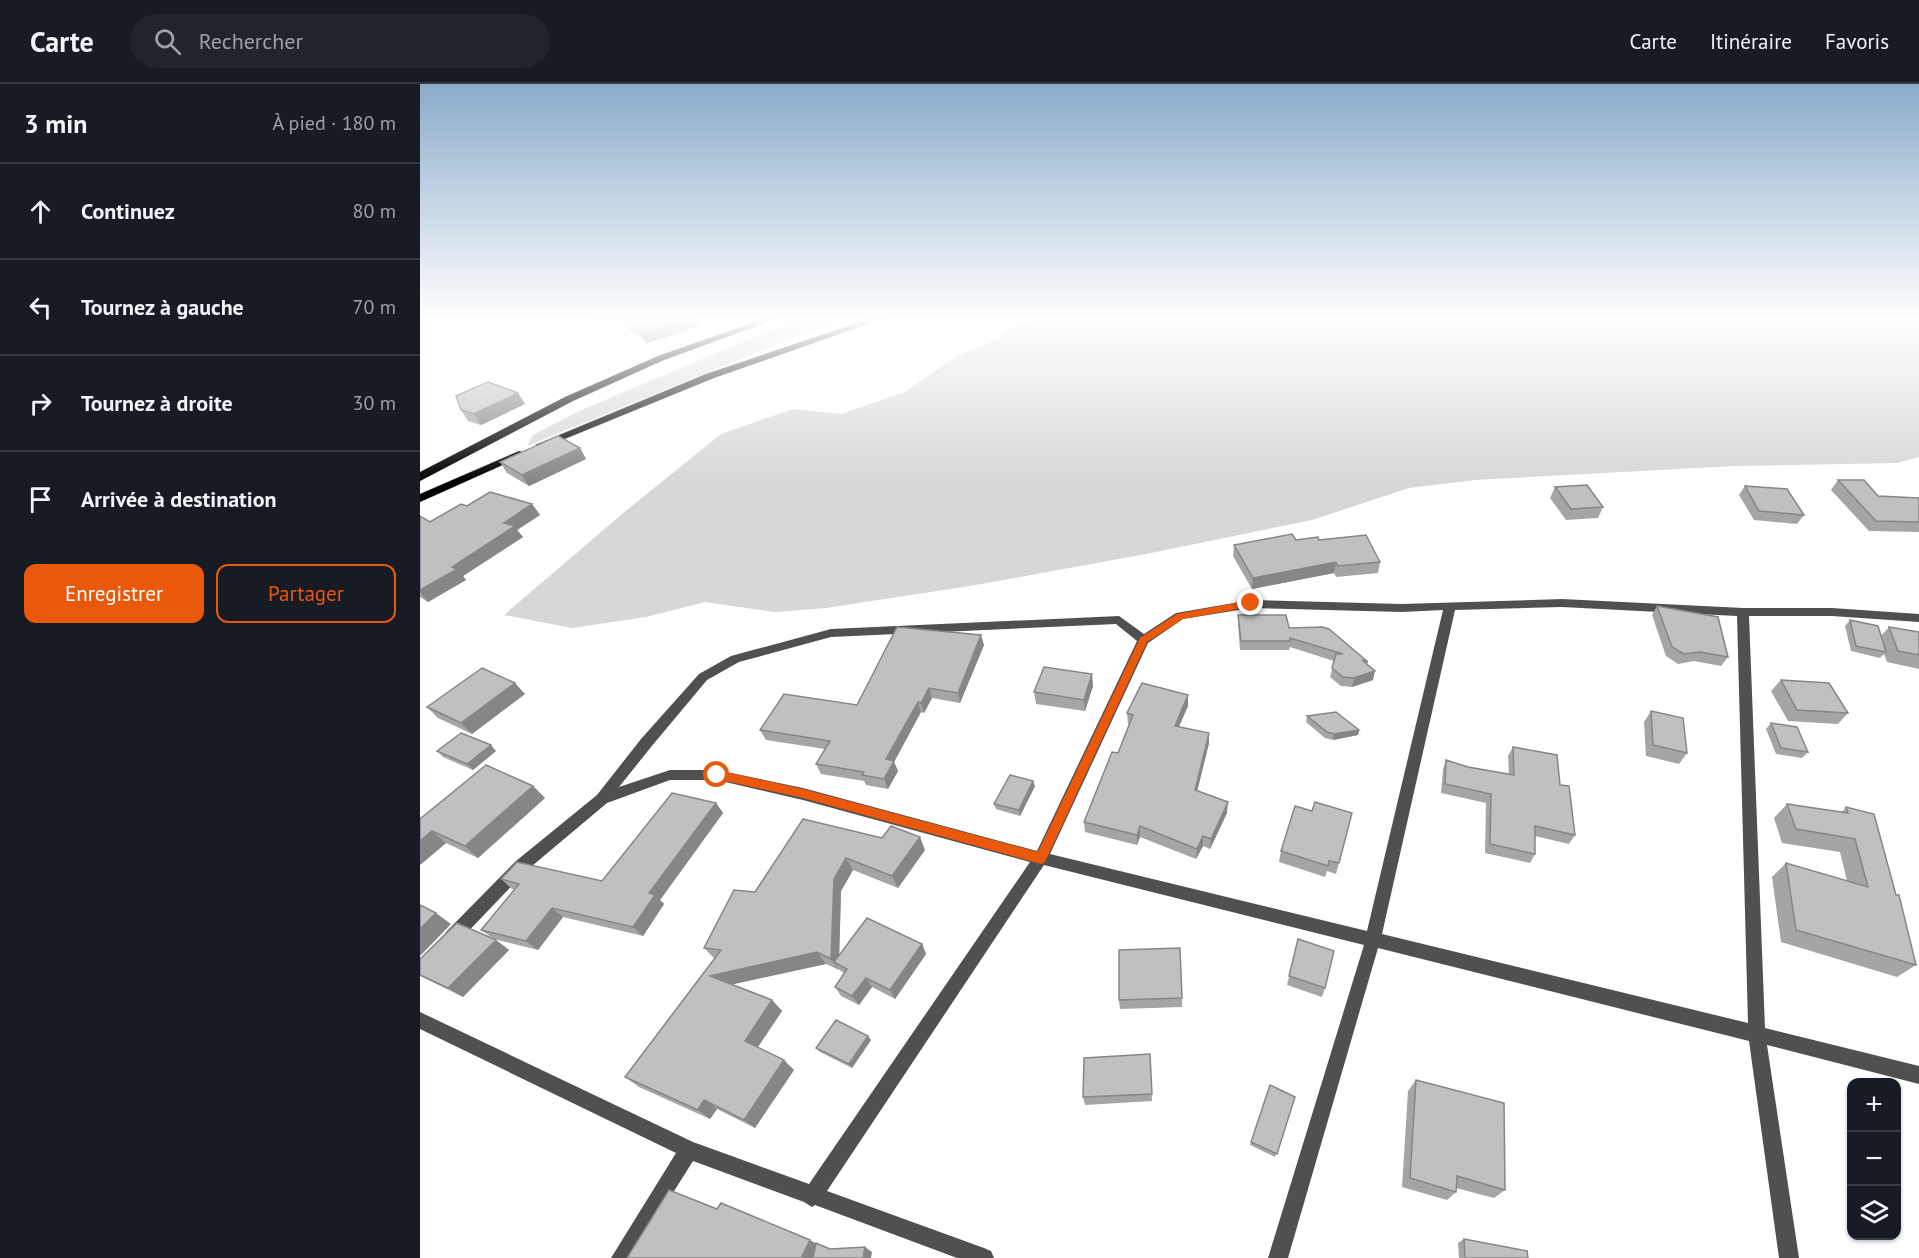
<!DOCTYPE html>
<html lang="fr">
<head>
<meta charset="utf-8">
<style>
	:root { --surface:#171b24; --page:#20242c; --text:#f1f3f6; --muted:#9ea1a6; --line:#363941; --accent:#ea580c }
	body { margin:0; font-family:"PT Sans",sans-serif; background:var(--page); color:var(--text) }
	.controls { position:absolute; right:18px; bottom:18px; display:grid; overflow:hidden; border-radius:12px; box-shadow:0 2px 4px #0004 }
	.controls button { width:54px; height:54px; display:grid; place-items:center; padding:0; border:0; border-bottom:2px solid var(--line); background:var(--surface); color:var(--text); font:30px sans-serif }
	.stop { position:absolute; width:18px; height:18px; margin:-14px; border:4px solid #ea580c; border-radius:50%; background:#fff }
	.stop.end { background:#ea580c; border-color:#fff; box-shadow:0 2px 6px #0008 }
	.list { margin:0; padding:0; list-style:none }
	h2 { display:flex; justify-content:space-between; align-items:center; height:78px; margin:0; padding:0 24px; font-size:26px }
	h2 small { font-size:20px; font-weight:400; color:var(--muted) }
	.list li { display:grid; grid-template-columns:39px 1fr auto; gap:18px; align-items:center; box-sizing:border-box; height:96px; padding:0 24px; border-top:2px solid var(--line) }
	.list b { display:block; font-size:22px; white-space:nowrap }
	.list em { font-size:20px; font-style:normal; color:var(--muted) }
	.actions { display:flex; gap:12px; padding:18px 24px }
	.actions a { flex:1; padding:14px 0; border:2px solid var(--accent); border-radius:12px; text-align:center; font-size:21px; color:var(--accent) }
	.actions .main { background:var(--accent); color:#fff }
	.icon { flex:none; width:33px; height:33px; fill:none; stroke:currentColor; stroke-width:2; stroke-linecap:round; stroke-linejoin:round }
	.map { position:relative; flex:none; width:1499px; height:1174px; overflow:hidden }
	header { display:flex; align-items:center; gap:36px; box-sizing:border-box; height:84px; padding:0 30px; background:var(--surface); border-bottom:2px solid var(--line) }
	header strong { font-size:28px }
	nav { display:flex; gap:33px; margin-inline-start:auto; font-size:21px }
	.search { width:420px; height:54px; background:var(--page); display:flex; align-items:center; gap:15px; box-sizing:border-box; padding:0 21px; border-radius:33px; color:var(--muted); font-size:22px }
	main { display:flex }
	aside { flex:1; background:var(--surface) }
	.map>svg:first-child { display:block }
	.green { fill:#d7d7d7 }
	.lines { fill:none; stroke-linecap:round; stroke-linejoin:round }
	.primary-casing { stroke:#dbdbdb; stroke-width:1 }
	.street { fill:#505050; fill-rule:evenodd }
	.primary { fill:#000; fill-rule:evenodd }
	.wall { fill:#a5a5a5 }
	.shaded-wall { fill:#868686 }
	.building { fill:#c0c0c0; stroke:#868686; stroke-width:1.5 }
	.route { fill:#ea580c }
</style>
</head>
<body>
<header>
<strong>Carte</strong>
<div class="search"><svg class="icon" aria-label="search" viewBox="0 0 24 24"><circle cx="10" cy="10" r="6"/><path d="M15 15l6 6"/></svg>Rechercher</div>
<nav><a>Carte</a><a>Itinéraire</a><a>Favoris</a></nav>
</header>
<main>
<aside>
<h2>3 min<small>À pied · 180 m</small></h2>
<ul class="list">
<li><svg class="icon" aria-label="ahead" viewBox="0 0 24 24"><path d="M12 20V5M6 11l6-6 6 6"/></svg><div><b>Continuez</b></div><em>80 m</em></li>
<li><svg class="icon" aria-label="left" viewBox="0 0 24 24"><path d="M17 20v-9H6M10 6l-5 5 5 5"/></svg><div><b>Tournez à gauche</b></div><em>70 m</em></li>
<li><svg class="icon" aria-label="right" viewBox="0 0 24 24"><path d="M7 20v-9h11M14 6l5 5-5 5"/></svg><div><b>Tournez à droite</b></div><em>30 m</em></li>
<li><svg class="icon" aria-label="arrive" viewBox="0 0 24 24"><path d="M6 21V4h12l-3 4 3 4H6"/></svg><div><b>Arrivée à destination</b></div></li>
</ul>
<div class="actions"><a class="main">Enregistrer</a><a>Partager</a></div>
</aside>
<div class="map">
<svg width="1499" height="1174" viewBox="0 0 1499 1174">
	<rect width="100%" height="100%" fill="#fff"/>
	<!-- green -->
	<g class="green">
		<polygon points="379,234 438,234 377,252 107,362 113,351 157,328"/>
		<polygon points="634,234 1486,234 1499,238 1499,373 1477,379 1314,382 1055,396 989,404 892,436 726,470 550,502 406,524 355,528 285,518 226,533 152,544 84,531 202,430 301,350 373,325 421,330 485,308 539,271 580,254 594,241"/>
	</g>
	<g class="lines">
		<defs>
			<g id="primary">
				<polygon points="346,234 359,234 244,276 153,317 0,397 0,388 145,313 238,272"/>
				<polygon points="452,234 465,234 294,294 125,363 121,364 115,361 286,290"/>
				<polygon points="99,367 103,368 103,372 0,418 0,410"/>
			</g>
		</defs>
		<!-- primary casing -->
		<use href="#primary" class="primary-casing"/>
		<!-- street -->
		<path class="street" d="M1142 515 1323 524H1412L1499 530V538L1412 532H1329L1345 944 1499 982V1000L1347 961 1379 1174H1359L1329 957 958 864 868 1174H848L944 861 624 781 407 1107 564 1164 571 1167 574 1174H537L395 1121 392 1123 384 1118 273 1077 212 1174H191L256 1069 0 945V928L273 1058 389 1100 610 778 383 716 297 696H250L187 719 106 787 38 858 32 860 26 858 24 853 26 848 96 777 177 711 221 655 279 590 311 572 411 545 699 532 724 550 756 529 831 516 982 520ZM1142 523 1317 532 1328 939 962 850 1035 526ZM831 524 982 528 1023 526 947 847 630 770 728 559 763 535ZM696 540 717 557 617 767 383 704 297 686H250L199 703 231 663 287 596 319 578 411 553Z"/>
		<!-- primary -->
		<use href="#primary" class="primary"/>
	</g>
	<!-- wall -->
	<g class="wall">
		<polygon points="176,234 276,234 279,242 227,259 195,234 180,238"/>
		<polygon points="98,309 105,320 61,341 48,337 41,326"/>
		<polygon points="160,364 166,375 109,402 87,389 80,378"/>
		<polygon points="1418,396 1458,412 1499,414 1499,448 1449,447 1411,406"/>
		<polygon points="1325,402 1384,431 1377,440 1334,436 1319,411"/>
		<polygon points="1135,403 1183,423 1178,434 1146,436 1130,414"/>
		<polygon points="112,420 120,431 97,446 103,453 43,492 46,496 8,518 0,513 0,432 10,438 47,422"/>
		<polygon points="876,456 899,456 960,478 958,489 916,493 914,489 832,505 813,472 814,461"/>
		<polygon points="1237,522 1308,573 1301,582 1274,577 1258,580 1246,572 1232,531"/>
		<polygon points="818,531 869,544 948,578 947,580 953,596 932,603 921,602 910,593 914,577 870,563 869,566 820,566 818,540"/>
		<polygon points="1430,536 1461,552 1469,543 1499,548 1499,585 1467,578 1464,570 1460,574 1431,567 1425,542"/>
		<polygon points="564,561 540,619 512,614 504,629 501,628 474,678 478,687 468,705 446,701 444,697 401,690 396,680 405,665 346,656 340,646 437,621"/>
		<polygon points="1361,596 1428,629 1418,640 1368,637 1351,607"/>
		<polygon points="673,602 665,627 616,620 614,608"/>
		<polygon points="105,610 52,650 18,634 7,623"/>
		<polygon points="768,611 768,622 759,643 789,659 777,707 807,729 790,765 783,762 776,775 720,753 717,761 665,748 664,738 698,669 710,640 708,640 707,629"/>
		<polygon points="1231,627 1267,669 1259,680 1226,672 1224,638"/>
		<polygon points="887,632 939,646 938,651 913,656 905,654 886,638"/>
		<polygon points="1351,639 1388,668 1382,674 1356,670 1346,645"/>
		<polygon points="1093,663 1140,701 1155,751 1149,760 1115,752 1115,770 1110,779 1065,769 1066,719 1021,709 1023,685 1026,676 1048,683 1089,690 1088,672"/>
		<polygon points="17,667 76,667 53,686 23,673"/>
		<polygon points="113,702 125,714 58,774 26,759 0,781 0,735"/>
		<polygon points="615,702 600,732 576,725 574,720"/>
		<polygon points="296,719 303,729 240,816 244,820 223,852 143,833 118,866 74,855 61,846 95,806 92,805 81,795 182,797"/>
		<polygon points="1367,720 1422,728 1426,723 1496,881 1477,893 1361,858 1352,793 1366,779 1427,797 1420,768 1362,759 1354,734"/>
		<polygon points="892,727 932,729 916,790 907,787 905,793 859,778 861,767"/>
		<polygon points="462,754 505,766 478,804 433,786 421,807 419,871 502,860 506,870 475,915 452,903 439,921 421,912 415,903 424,889 421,887 419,885 419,886 406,880 312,900 352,916 362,927 338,963 374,986 335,1044 297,1025 290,1035 219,1003 205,993 295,875 284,864 335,808"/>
		<polygon points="878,855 905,904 902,913 867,901"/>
		<polygon points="76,856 89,866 43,913 0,892 0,875"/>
		<polygon points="762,914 762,923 700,925 699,916"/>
		<polygon points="451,956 432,984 400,968 396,964"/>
		<polygon points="730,970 732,1017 665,1021 663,1013"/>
		<polygon points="996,996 1085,1106 1074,1114 1036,1104 1036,1108 1027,1116 982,1103 988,1007"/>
		<polygon points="850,1001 875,1013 855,1073 830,1061"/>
		<polygon points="1044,1155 1108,1174 1039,1174 1038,1159"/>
	</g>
	<!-- shaded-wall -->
	<g class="shaded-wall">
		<polygon points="178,234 195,234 180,238"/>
		<polygon points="273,234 276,234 279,242 227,259 223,250"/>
		<polygon points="98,309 105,320 61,341 54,330"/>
		<polygon points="160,364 166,375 109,402 102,391"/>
		<polygon points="112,420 120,431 97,446 103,453 43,492 46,496 8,518 0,508 0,506 32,483 84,439"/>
		<polygon points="916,478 914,489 832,505 833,494"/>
		<polygon points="561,551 564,561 540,619 538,609"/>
		<polygon points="955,587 953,596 932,603 934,594"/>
		<polygon points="672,590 673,602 665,627 664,616"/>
		<polygon points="95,599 105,610 52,650 41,639"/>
		<polygon points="509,604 512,614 504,629 501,619"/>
		<polygon points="768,611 768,622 754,653 755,642"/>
		<polygon points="498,618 501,628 474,678 478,687 468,705 464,695 466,675"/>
		<polygon points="939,646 938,651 913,656 914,650"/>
		<polygon points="789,649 789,659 775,716 775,706"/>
		<polygon points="71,661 76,667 53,686 47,680"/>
		<polygon points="613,697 615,702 600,732 599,726"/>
		<polygon points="113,702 125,714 58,774 45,762"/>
		<polygon points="808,718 807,729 790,765 791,755"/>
		<polygon points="296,719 303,729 240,816 244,820 223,852 213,843 229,809"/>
		<polygon points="720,742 720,753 717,761 717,751"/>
		<polygon points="12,747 26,759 0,781 0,757"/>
		<polygon points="783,752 783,762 776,775 777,765"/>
		<polygon points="500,753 505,766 478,804 472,792"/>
		<polygon points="426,774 433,786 421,807 419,880 414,878 419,885 419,886 411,875 414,795"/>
		<polygon points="132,824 143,833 118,866 106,857"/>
		<polygon points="16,829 31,840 0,872 0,845"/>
		<polygon points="76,856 89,866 43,913 28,904"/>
		<polygon points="502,860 506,870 475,915 470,906"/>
		<polygon points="397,868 406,880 301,903 290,892"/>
		<polygon points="446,894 452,903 439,921 432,912"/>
		<polygon points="352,916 362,927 335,967 325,957"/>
		<polygon points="448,952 451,956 432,984 429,980"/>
		<polygon points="364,976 374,986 335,1044 324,1036"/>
		<polygon points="284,1016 297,1025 290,1035 278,1026"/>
		<polygon points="390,1156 402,1163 396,1174 381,1174"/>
		<polygon points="445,1163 452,1168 451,1174 443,1174"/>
	</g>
	<!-- building -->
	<g class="building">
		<polygon points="202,234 273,234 223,250"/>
		<polygon points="68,298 98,309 54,330 41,326 36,312"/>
		<polygon points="138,352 160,364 102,391 80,378"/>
		<polygon points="1418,396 1444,396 1458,412 1499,414 1499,438 1456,437"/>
		<polygon points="1167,401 1183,423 1151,425 1135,403"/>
		<polygon points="1325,402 1367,405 1384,431 1339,427"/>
		<polygon points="70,408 112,420 84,439 95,442 32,483 37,485 0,506 0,432 10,438 41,420 47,422"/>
		<polygon points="872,450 876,456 898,453 899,456 946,451 960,478 918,482 916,478 833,494 814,461"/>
		<polygon points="1237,522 1298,533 1308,573 1280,568 1264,570 1252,563"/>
		<polygon points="818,531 866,531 869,544 902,543 909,545 948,578 942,576 955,587 934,594 923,593 912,584 916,570 923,570 870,554 870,557 821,557"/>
		<polygon points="1430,536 1458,542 1466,568 1436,562"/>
		<polygon points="477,543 561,551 538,609 509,604 501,619 498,618 466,675 474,677 464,695 442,691 444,688 396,680 410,657 340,646 364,610 437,621"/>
		<polygon points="1469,543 1499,548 1499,571 1478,567"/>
		<polygon points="624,583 672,590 664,616 614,608"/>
		<polygon points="62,584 95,599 41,639 7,623"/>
		<polygon points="1361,596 1409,599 1428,629 1377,626"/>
		<polygon points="722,599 768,611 755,642 789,649 775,706 808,718 791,755 783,752 777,765 720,742 717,751 664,738 692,668 698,669 713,631 707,629"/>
		<polygon points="1231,627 1263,634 1267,669 1233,661"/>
		<polygon points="916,628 939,646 914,650 907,648 887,632"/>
		<polygon points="1351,639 1377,643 1388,668 1361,664"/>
		<polygon points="41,649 71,661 47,680 17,667"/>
		<polygon points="1093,663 1137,671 1140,701 1149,702 1155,751 1115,742 1115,770 1070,760 1071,710 1025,700 1026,676 1048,683 1094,691"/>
		<polygon points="66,681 113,702 45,762 12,747 0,757 0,735"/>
		<polygon points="590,691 613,697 599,726 574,720"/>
		<polygon points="252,709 296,719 229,809 235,811 213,843 132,824 106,857 61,846 99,800 81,795 97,778 182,797"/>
		<polygon points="895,718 932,729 919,779 909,777 908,782 861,767 875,722 892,727"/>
		<polygon points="1367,720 1428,729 1426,723 1454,730 1476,811 1479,811 1496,881 1376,846 1366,779 1448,803 1435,755 1376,745"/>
		<polygon points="383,735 462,754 471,742 500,753 472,792 426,774 414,795 411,875 397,868 290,892 352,916 325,957 364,976 324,1036 284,1016 278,1026 205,993 301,866 284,864 314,806 335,808"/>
		<polygon points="0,821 16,829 0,845"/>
		<polygon points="447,834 502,860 470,906 446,894 432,912 415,903 427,885 414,878"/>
		<polygon points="37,839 76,856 28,904 0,891 0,875"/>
		<polygon points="878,855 914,867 905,904 869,892"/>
		<polygon points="760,864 762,914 699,916 699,866"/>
		<polygon points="416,936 448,952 429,980 396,964"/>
		<polygon points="730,970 732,1010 663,1013 664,974"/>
		<polygon points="996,996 1084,1019 1085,1106 1037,1092 1036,1108 990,1094"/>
		<polygon points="850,1001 875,1013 857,1070 831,1058"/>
		<polygon points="249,1106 297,1125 301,1119 390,1156 381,1174 207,1174"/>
		<polygon points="1044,1155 1107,1167 1108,1174 1045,1174"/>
		<polygon points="396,1159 410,1165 445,1163 443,1174 393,1174"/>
	</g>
	<!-- sky -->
	<linearGradient id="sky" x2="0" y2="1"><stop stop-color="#8aabca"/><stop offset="0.59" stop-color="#fff"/><stop offset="1" stop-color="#fff" stop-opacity="0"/></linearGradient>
	<rect width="1499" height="398" fill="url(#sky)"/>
	<!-- route -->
	<polygon class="route" points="831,516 835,519 834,522 763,535 727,558 625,778 621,780 383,714 297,695 292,691 297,686 383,705 618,768 720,554 757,530"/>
</svg>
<div class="controls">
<button>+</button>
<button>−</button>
<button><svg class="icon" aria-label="layers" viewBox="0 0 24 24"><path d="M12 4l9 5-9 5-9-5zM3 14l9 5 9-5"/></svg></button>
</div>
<div class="stop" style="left:297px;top:691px"></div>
<div class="stop end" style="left:831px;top:519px"></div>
</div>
</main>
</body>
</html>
